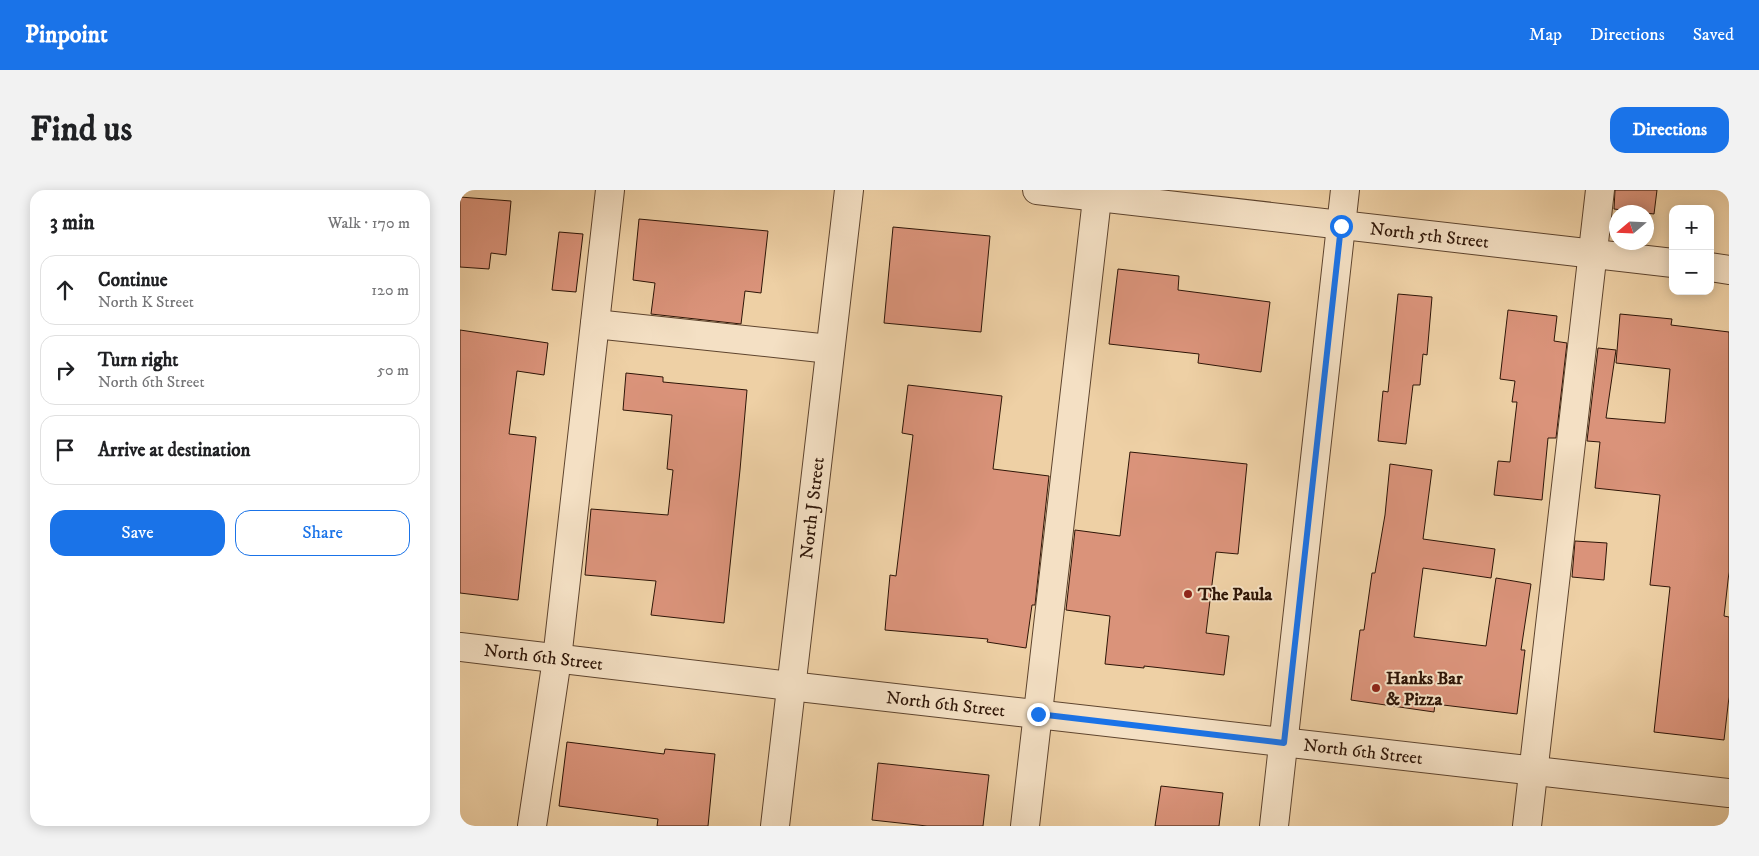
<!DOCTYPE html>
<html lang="en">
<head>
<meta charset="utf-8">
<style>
	:root { --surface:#fff; --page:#f2f2f2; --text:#202124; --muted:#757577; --line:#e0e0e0; --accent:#1a73e8 }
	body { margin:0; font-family:"IM FELL DW Pica",serif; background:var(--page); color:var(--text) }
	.controls { position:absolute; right:15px; top:15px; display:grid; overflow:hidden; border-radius:10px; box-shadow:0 2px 12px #0003 }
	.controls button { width:45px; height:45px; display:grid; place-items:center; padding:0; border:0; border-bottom:1px solid var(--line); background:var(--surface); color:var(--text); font:25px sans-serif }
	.compass { position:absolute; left:1149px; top:15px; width:45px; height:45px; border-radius:50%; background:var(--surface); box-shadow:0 2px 12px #0003; rotate:251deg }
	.stop { position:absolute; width:15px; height:15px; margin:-11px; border:4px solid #1a73e8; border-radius:50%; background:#fff }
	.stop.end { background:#1a73e8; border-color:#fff; box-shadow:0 1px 5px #0008 }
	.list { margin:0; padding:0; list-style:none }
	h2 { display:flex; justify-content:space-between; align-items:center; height:65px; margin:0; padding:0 20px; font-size:21px }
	h2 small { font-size:16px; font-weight:400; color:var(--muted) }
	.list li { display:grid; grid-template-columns:32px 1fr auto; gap:15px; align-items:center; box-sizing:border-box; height:70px; margin:0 10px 10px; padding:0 10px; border:1px solid var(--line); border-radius:15px }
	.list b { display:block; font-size:19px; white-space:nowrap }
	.list p { margin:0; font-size:16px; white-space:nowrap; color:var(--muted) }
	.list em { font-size:16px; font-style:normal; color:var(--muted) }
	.actions { display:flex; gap:10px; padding:15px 20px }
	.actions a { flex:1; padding:11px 0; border:1px solid var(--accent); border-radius:15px; text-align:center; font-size:18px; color:var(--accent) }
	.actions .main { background:var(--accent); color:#fff }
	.icon { flex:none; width:28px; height:28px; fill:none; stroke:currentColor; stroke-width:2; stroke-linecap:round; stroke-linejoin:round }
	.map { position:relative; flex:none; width:1269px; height:636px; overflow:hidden; border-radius:15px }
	header { display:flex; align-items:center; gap:30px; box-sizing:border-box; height:70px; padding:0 25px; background:var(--accent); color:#fff }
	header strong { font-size:24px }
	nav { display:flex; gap:28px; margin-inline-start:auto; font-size:18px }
	.intro { display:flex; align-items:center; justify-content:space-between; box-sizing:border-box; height:120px; padding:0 30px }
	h1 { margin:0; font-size:35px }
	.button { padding:12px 22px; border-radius:15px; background:var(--accent); color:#fff; font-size:18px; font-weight:700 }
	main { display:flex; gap:30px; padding:0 30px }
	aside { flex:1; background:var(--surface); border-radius:15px; box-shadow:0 2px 12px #0003 }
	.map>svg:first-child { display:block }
	.building { fill:#da937a; stroke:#2e1507 }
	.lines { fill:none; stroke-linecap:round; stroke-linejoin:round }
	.minor-casing { stroke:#5e442e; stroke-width:30 }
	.minor { stroke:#f4e0c4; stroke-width:28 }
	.route { stroke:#1a73e8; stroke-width:6 }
	.poi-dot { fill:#8f2418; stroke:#f4e0c4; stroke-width:2 }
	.labels { text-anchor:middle; stroke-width:4; stroke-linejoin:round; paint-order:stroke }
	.street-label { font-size:18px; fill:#2e1507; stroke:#f4e0c4 }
	.poi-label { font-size:18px; font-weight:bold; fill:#2e1507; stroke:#f4e0c4; text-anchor:start }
</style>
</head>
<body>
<header>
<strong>Pinpoint</strong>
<nav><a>Map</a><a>Directions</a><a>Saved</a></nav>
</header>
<div class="intro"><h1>Find us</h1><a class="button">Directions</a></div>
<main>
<aside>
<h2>3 min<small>Walk · 170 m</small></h2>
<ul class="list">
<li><svg class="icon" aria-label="ahead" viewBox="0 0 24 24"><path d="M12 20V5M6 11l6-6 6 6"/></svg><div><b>Continue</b><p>North K Street</p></div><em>120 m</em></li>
<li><svg class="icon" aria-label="right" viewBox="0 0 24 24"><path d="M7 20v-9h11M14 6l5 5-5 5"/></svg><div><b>Turn right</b><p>North 6th Street</p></div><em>50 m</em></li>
<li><svg class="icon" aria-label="arrive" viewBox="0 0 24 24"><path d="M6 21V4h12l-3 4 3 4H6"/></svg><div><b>Arrive at destination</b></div></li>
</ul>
<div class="actions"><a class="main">Save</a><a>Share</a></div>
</aside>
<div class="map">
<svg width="1269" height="636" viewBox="0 0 1269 636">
	<rect width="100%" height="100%" fill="#eed0a5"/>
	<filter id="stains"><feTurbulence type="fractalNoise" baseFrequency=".004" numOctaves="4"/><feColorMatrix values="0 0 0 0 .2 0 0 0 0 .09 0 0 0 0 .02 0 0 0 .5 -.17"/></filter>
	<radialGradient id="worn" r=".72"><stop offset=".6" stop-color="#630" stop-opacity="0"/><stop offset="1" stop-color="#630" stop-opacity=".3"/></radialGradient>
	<!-- building -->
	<g class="building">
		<polygon points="1155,0 1197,0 1194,24 1154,19"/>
		<polygon points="0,7 51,11 46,65 31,63 29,79 0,77"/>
		<polygon points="179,29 308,41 301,103 285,101 281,134 191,124 195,93 173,90"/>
		<polygon points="433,37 530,46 521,142 424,133"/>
		<polygon points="99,42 123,44 116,102 92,100"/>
		<polygon points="658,79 719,86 718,100 810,112 801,182 738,173 739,164 649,154"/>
		<polygon points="938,104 972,107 967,165 963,164 960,195 953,195 946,254 918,251 923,201 928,202"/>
		<polygon points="1048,120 1097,126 1094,151 1107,153 1096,248 1088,248 1082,310 1034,305 1038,271 1050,272 1057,212 1052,212 1055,191 1040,189"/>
		<polygon points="1160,124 1212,129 1211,135 1269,142 1269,382 1264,426 1269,427 1269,507 1264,550 1194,542 1210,397 1190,395 1200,305 1135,298 1140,252 1127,251 1138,158 1156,160 1146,228 1205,233 1210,179 1156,173"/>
		<polygon points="0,140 88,153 84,185 57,181 49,244 76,247 58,410 0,403"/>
		<polygon points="166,183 203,187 203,192 287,200 280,280 264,433 191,425 196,391 125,385 131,319 208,325 213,280 207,279 212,225 163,220"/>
		<polygon points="448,195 542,206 533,279 589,286 575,415 572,415 566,458 527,452 528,449 425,440 430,385 436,386 453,245 442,243"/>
		<polygon points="670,262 787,274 778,364 756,362 746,443 769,446 764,485 684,476 684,478 645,474 650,426 606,420 615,340 660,346"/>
		<polygon points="930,274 972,280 963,349 1035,359 1031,388 963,378 954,447 1026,456 1036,388 1071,394 1061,460 1065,460 1057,524 975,514 974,522 891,510 900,440 904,440 912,383 915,383 925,325"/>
		<polygon points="1115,351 1147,353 1144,390 1112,387"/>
		<polygon points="107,552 204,564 205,559 255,564 248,636 197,636 198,629 99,616"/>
		<polygon points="418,573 529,585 523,636 467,636 412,630"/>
		<polygon points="701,596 763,603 759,636 695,636"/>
	</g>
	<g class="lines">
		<defs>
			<g id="minor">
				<path id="s1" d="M577 0 1213 73"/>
				<polyline points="1250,77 1269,80"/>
				<polyline points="135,134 370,159"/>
				<path id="s2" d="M0 457 330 496 1269 603"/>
				<polyline points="72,636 97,469 150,0"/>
				<path id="s3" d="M315 636 389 0"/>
				<polyline points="565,636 638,0"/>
				<polyline points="814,636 885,0"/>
				<polyline points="1067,636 1140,0"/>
			</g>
		</defs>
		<!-- minor casing -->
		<use href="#minor" class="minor-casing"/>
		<!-- minor -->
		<use href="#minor" class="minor"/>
	</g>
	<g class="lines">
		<!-- route -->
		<polyline class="route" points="578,524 824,553 881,36"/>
	</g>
	<!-- markers -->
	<g class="poi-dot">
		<circle cx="728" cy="404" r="5"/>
		<circle cx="916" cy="498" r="5"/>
	</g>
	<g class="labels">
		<!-- street labels -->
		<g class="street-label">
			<text dy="6" stroke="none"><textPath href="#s1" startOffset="395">North 5th Street</textPath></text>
			<text dy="6" stroke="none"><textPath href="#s3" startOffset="320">North J Street</textPath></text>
			<text dy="6" stroke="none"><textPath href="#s2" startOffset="84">North 6th Street</textPath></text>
			<text dy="6" stroke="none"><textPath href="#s2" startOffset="489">North 6th Street</textPath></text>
			<text dy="6" stroke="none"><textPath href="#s2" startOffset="909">North 6th Street</textPath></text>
		</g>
		<!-- poi labels -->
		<g class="poi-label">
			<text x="738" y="410">The Paula</text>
			<text x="926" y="494">Hanks Bar<tspan x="926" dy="21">&amp; Pizza</tspan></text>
		</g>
	</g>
	<rect width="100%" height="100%" filter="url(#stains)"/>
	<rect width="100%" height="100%" fill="url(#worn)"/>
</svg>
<div class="controls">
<button>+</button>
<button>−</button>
</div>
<svg class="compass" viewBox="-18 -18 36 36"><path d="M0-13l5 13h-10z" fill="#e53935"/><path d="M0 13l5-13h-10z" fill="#757577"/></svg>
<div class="stop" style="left:881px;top:36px"></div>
<div class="stop end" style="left:578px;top:524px"></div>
</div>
</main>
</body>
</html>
